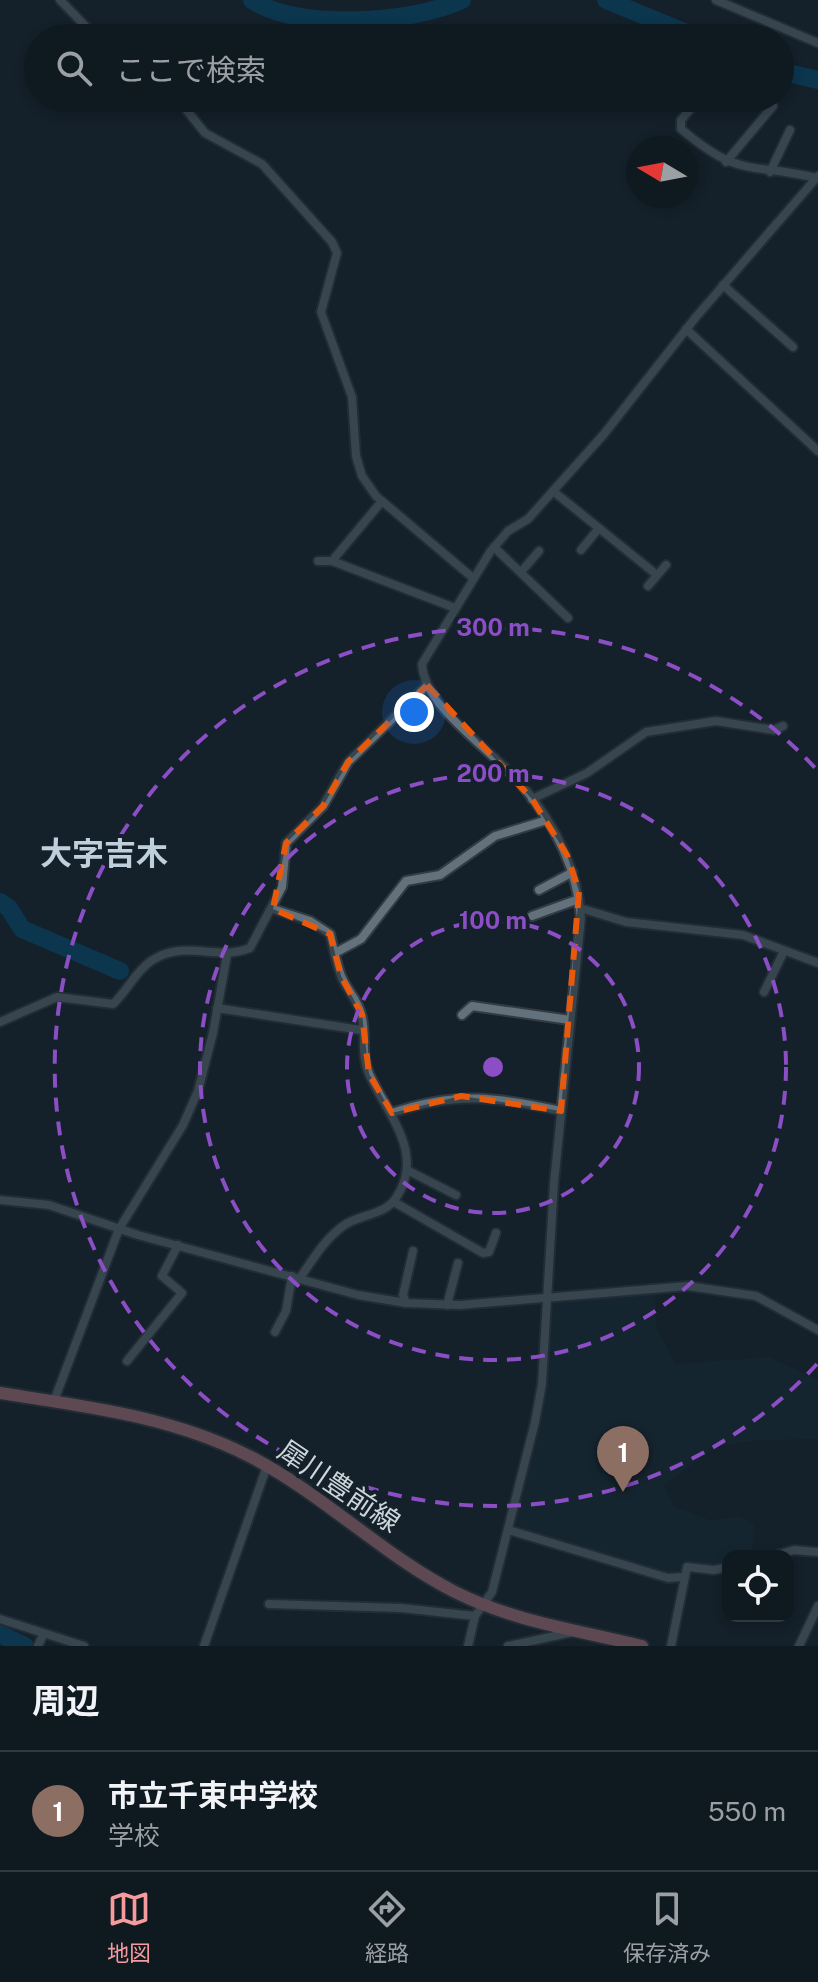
<!DOCTYPE html>
<html lang="ja">
<head>
<meta charset="utf-8">
<style>
	:root { --surface:#0f1920; --page:#182229; --text:#f1f3f6; --muted:#9ba0a5; --line:#2f383e; --accent:#f59b9e }
	body { margin:0; font-family:"Public Sans","Noto Sans JP",sans-serif; background:var(--page); color:var(--text) }
	.controls { position:absolute; right:24px; bottom:24px; display:grid; overflow:hidden; border-radius:16px; box-shadow:0 4px 12px #0003 }
	.controls button { width:72px; height:72px; display:grid; place-items:center; padding:0; border:0; border-bottom:2px solid var(--line); background:var(--surface); color:var(--text); font:40px sans-serif }
	.compass { position:absolute; left:626px; top:136px; width:72px; height:72px; border-radius:50%; background:var(--surface); box-shadow:0 4px 12px #0003; rotate:280deg }
	.you { position:absolute; left:414px; top:712px; width:28px; height:28px; margin:-20px; border:6px solid #fff; border-radius:50%; background:#1a73e8; box-shadow:0 0 0 12px #1a73e833 }
	.badge { display:grid; place-items:center; width:52px; height:52px; border-radius:50%; background:var(--accent); color:#fff; font-size:26px; font-weight:700 }
	.pin { position:absolute; translate:-50% -66px; filter:drop-shadow(0 2px 4px #0008) }
	.pin::after { content:''; position:absolute; top:42px; width:28px; height:24px; background:inherit; clip-path:polygon(0 0,100% 0,50% 100%) }
	.list { margin:0; padding:0; list-style:none }
	h2 { display:flex; justify-content:space-between; align-items:center; height:104px; margin:0; padding:0 32px; font-size:34px }
	h2 small { font-size:26px; font-weight:400; color:var(--muted) }
	.list li { display:grid; grid-template-columns:52px 1fr auto; gap:24px; align-items:center; box-sizing:border-box; height:120px; padding:0 32px; border-top:2px solid var(--line) }
	.list b { display:block; font-size:30px; white-space:nowrap }
	.list p { margin:0; font-size:26px; white-space:nowrap; color:var(--muted) }
	.list em { font-size:26px; font-style:normal; color:var(--muted) }
	.icon { flex:none; width:44px; height:44px; fill:none; stroke:currentColor; stroke-width:2; stroke-linecap:round; stroke-linejoin:round }
	.map { position:relative; flex:none; width:818px; height:1646px; overflow:hidden }
	.search { position:absolute; background:var(--surface); box-shadow:0 4px 12px #0003; left:24px; right:24px; top:24px; height:88px; display:flex; align-items:center; gap:20px; box-sizing:border-box; padding:0 28px; border-radius:44px; color:var(--muted); font-size:30px }
	.sheet { height:224px; background:var(--surface) }
	nav { display:flex; justify-content:space-around; align-items:center; box-sizing:border-box; height:112px; border-top:2px solid var(--line); background:var(--surface); font-size:22px; color:var(--muted) }
	nav a { display:grid; justify-items:center; gap:4px }
	nav .on { color:var(--accent) }
	.map>svg:first-child { display:block }
	.built { fill:#172a37 }
	.lines { fill:none; stroke-linecap:round; stroke-linejoin:round }
	.river { stroke:#00517b; stroke-width:18 }
	.street-casing { stroke:#333b42; stroke-width:12 }
	.primary-casing { stroke:#333b42; stroke-width:16 }
	.street { stroke:#62717c; stroke-width:8 }
	.primary { stroke:#b87a83; stroke-width:12 }
	.marked { fill:none; stroke:#e8590c; stroke-width:6; stroke-dasharray:16 10; stroke-linejoin:round }
	.ring { fill:none; stroke:#8b4ec5; stroke-width:4; stroke-dasharray:14 10 }
	.labels { text-anchor:middle; stroke-width:8; stroke-linejoin:round; paint-order:stroke }
	.street-label { font-size:28px; fill:#cdd5db; stroke:#14212a }
	.quarter-label { font-size:32px; font-weight:bold; fill:#bfcfdc; stroke:#14212a }
	.centre { fill:#8b4ec5; stroke:#14212a; stroke-width:4 }
	.ring-label { font-size:24px; text-anchor:middle; font-weight:bold; fill:#8b4ec5; stroke:#14212a; stroke-width:8; stroke-linejoin:round; paint-order:stroke }
</style>
</head>
<body>
<div class="map">
<svg width="818" height="1646" viewBox="0 0 818 1646">
	<rect width="100%" height="100%" fill="#14212a"/>
	<!-- built -->
	<polygon class="built" points="655,1287 656,1327 676,1364 769,1357 818,1380 818,1439 761,1440 715,1446 664,1486 674,1507 713,1521 737,1516 754,1523 752,1556 728,1556 728,1567 687,1567 682,1577 668,1578 509,1530 535,1422 553,1303 590,1293"/>
	<g class="lines">
		<!-- river -->
		<g class="river">
			<path d="M252 0C297 31 414 23 462 0"/>
			<polyline points="606,0 699,38"/>
			<polyline points="780,71 818,80"/>
			<polyline points="0,902 9,908 22,929 120,971"/>
			<polyline points="0,1634 25,1646"/>
		</g>
		<defs>
			<g id="street">
				<polyline points="60,0 97,38"/>
				<polyline points="716,0 818,43"/>
				<polyline points="177,98 205,133 262,164 332,242 337,253 321,312 352,397 356,456 362,476 376,496 473,578"/>
				<path d="M700 98 681 120V129C740 179 750 162 816 178"/>
				<polyline points="726,162 773,106"/>
				<polyline points="770,172 790,130"/>
				<polyline points="723,285 793,347"/>
				<polyline points="686,329 818,451"/>
				<polyline points="553,491 657,575"/>
				<polyline points="494,547 568,618"/>
				<polyline points="581,550 599,528"/>
				<polyline points="318,561 332,561 382,501"/>
				<polyline points="332,561 455,608"/>
				<polyline points="521,572 539,551"/>
				<polyline points="648,586 666,565"/>
				<polyline points="532,799 587,773 646,732 716,721 774,730 783,726"/>
				<polyline points="539,890 573,872"/>
				<polyline points="580,908 626,922 743,935 818,963"/>
				<path d="M273 909 310 921 330 934C333 948 336 962 341 976 346 989 358 1000 361 1014 367 1033 360 1054 369 1074 387 1114 426 1153 396 1198 384 1216 359 1214 343 1226 324 1240 313 1259 300 1278"/>
				<polyline points="532,916 579,899"/>
				<polyline points="335,953 361,939 406,881 440,875 495,836 547,820"/>
				<polyline points="764,992 784,951"/>
				<polyline points="217,1008 361,1030"/>
				<polyline points="462,1015 472,1006 570,1020"/>
				<path d="M0 1022 57 997 113 1004C128 990 135 972 151 961 185 938 215 962 250 948L282 887 286 843 323 806 348 762 427 685"/>
				<path d="M392 1113C456 1091 497 1097 561 1111"/>
				<polyline points="407,1170 456,1195"/>
				<polyline points="0,1200 49,1205 138,1235 358,1295 406,1303 460,1305 688,1286 756,1296 818,1330"/>
				<polyline points="394,1202 483,1253 489,1252 496,1233"/>
				<polyline points="406,1303 403,1295 413,1251"/>
				<polyline points="447,1305 458,1263"/>
				<polyline points="275,1332 286,1311 292,1276"/>
				<polyline points="127,1361 182,1293 162,1276 178,1245"/>
				<polyline points="54,1401 119,1229 183,1125 198,1091 213,1033 227,955"/>
				<polyline points="509,1530 668,1578 682,1577"/>
				<polyline points="774,1556 794,1550 818,1552"/>
				<polyline points="269,1604 401,1608 475,1616"/>
				<polyline points="0,1619 84,1646"/>
				<polyline points="38,1646 43,1635"/>
				<polyline points="204,1646 267,1466"/>
				<path d="M468 1646 475 1616 492 1592 535 1422 542 1384 554 1183 581 918C577 867 555 824 522 785 495 752 424 708 422 664L490 552 508 531 528 519 604 434 696 317 818 176"/>
				<polyline points="508,1646 573,1632"/>
				<polyline points="671,1646 687,1567 714,1570 728,1567"/>
				<polyline points="799,1646 818,1606"/>
			</g>
			<path id="primary" d="M0 1393C83 1406 170 1416 247 1455 321 1492 382 1555 455 1592 515 1622 578 1630 642 1646"/>
		</defs>
		<!-- street casing -->
		<use href="#street" class="street-casing"/>
		<!-- primary casing -->
		<use href="#primary" class="primary-casing"/>
		<!-- street -->
		<use href="#street" class="street"/>
		<!-- primary -->
		<use href="#primary" class="primary"/>
	</g>
	<!-- marked area -->
	<path d="M0 0H818V1646H0ZM427 685 532 799 567 855 579 891 561 1111 461 1096 392 1113 369 1074 362 1015 341 976 330 934 273 909 286 843 323 806 348 762Z" fill="#14212a" fill-opacity=".55" fill-rule="evenodd"/>
	<path class="marked" d="M427 685 532 799 567 855 579 891 561 1111 461 1096 392 1113 369 1074 362 1015 341 976 330 934 273 909 286 843 323 806 348 762Z"/>
	<!-- distance rings -->
	<g class="ring">
		<circle cx="493" cy="1067" r="146"/>
		<circle cx="493" cy="1067" r="293"/>
		<path d="M817 1364A439 439 0 1 1 817 770"/>
	</g>
	<g class="labels">
		<!-- street labels -->
		<g class="street-label">
			<text transform="translate(339 1486) rotate(34)" y="10">犀川豊前線</text>
		</g>
		<!-- quarter labels -->
		<g class="quarter-label">
			<text x="104" y="865">大字吉木</text>
		</g>
	</g>
	<circle cx="493" cy="1067" r="12" class="centre"/>
	<g class="ring-label">
		<text x="493" y="636">300 m</text>
		<text x="493" y="782">200 m</text>
		<text x="493" y="929">100 m</text>
	</g>
</svg>
<div class="controls">
<button><svg class="icon" aria-label="locate" viewBox="0 0 24 24"><circle cx="12" cy="12" r="6"/><path d="M12 2v4M12 18v4M2 12h4M18 12h4"/></svg></button>
</div>
<svg class="compass" viewBox="-18 -18 36 36"><path d="M0-13l5 13h-10z" fill="#e53935"/><path d="M0 13l5-13h-10z" fill="#9ba0a5"/></svg>
<div class="you"></div>
<div class="pin badge" style="left:623px;top:1492px;background:#8d6e63">1</div>
<div class="search"><svg class="icon" aria-label="search" viewBox="0 0 24 24"><circle cx="10" cy="10" r="6"/><path d="M15 15l6 6"/></svg>ここで検索</div>
</div>
<section class="sheet">
<h2>周辺<small></small></h2>
<ul class="list">
<li><span class="badge" style="background:#8d6e63">1</span><div><b>市立千束中学校</b><p>学校</p></div><em>550 m</em></li>
</ul>
</section>
<nav>
<a class="on"><svg class="icon" aria-label="map" viewBox="0 0 24 24"><path d="M3 6l6-2 6 2 6-2v14l-6 2-6-2-6 2zM9 4v14M15 6v14"/></svg>地図</a>
<a><svg class="icon" aria-label="directions" viewBox="0 0 24 24"><path d="M12 3l9 9-9 9-9-9zM9 14v-3h6M13 9l2 2-2 2"/></svg>経路</a>
<a><svg class="icon" aria-label="saved" viewBox="0 0 24 24"><path d="M7 4h10v16l-5-4-5 4z"/></svg>保存済み</a>
</nav>
</body>
</html>
